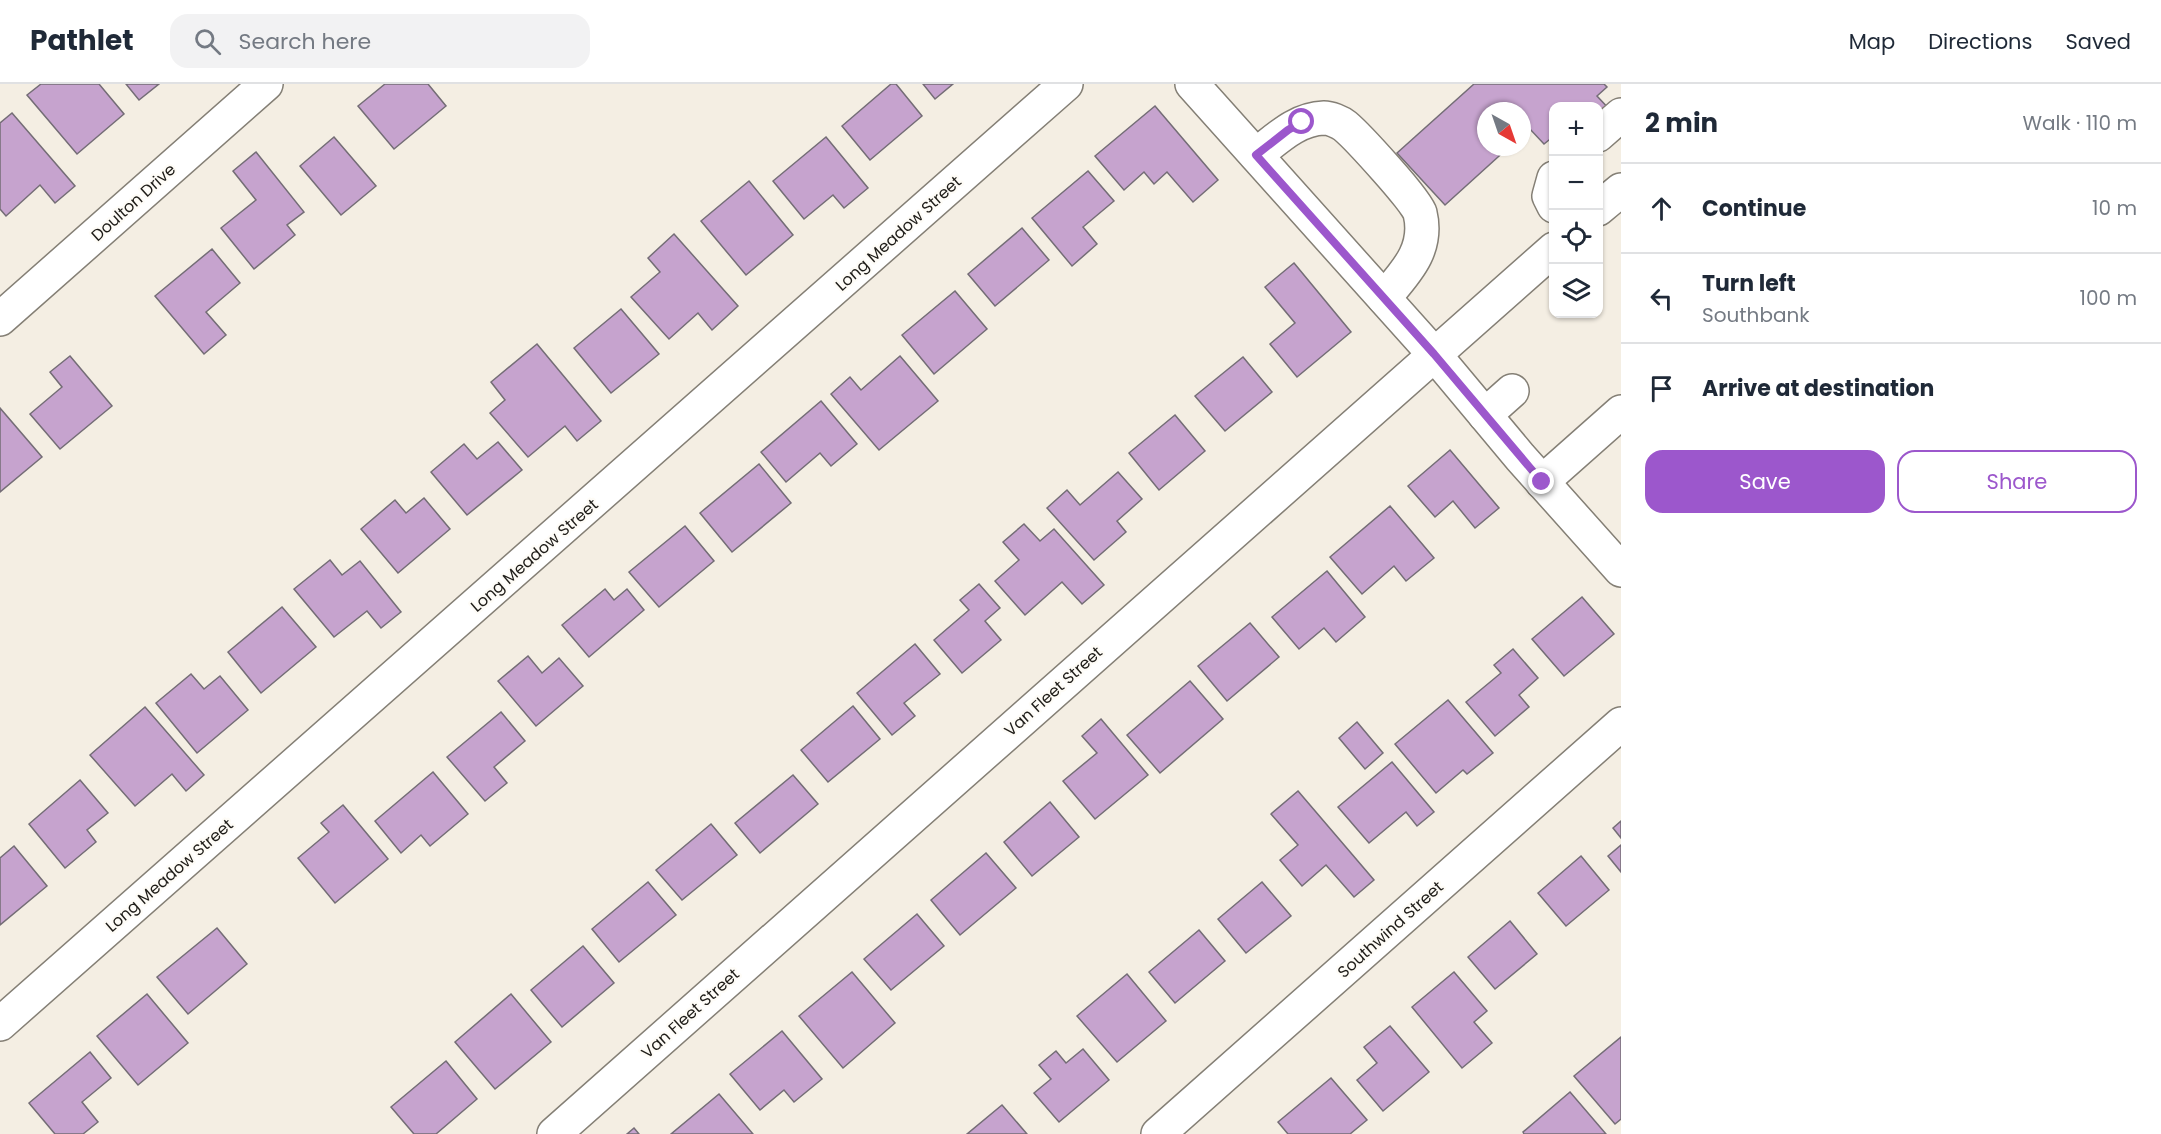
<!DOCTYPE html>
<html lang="en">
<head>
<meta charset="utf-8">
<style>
	:root { --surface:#fff; --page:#f2f2f3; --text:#1f2937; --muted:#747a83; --line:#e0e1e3; --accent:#9c57cc }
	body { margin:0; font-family:Poppins,sans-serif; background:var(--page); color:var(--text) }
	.controls { position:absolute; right:18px; top:18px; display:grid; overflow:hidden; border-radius:12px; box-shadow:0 2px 4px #0004 }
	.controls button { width:54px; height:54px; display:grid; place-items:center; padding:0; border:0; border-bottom:2px solid var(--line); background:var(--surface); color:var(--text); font:30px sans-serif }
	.compass { position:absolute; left:1477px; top:18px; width:54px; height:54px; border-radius:50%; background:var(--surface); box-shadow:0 2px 4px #0004; rotate:140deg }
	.stop { position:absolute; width:18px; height:18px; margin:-14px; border:4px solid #9c57cc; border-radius:50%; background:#fff }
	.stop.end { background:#9c57cc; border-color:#fff; box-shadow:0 2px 6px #0008 }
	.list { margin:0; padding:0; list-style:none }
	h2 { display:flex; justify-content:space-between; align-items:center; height:78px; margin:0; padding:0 24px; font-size:26px }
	h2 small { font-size:20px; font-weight:400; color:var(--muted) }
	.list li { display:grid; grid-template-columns:39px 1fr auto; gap:18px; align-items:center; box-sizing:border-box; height:90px; padding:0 24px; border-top:2px solid var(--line) }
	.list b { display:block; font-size:22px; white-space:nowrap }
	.list p { margin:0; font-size:20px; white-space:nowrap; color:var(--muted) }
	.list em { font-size:20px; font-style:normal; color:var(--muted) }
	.actions { display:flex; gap:12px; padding:18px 24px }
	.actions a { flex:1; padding:14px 0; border:2px solid var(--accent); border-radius:18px; text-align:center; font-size:21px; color:var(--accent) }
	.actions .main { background:var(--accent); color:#fff }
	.icon { flex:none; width:33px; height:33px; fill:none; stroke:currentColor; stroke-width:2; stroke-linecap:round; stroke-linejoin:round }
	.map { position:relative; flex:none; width:1621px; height:1050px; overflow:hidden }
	header { display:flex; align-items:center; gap:36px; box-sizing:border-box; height:84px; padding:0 30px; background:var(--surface); border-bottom:2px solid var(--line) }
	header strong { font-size:28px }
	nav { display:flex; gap:33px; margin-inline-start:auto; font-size:21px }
	.search { width:420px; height:54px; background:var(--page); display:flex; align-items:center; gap:15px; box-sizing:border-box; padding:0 21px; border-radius:18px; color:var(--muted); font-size:22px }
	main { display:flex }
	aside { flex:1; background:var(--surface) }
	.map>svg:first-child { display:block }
	.building { fill:#c6a3ce; stroke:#746d76; stroke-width:1.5 }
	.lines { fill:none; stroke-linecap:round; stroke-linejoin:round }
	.minor-casing { stroke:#847f75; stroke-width:36 }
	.minor { stroke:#fff; stroke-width:33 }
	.route { stroke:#9c57cc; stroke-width:8 }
	.labels { text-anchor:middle; stroke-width:4.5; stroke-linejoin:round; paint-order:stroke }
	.street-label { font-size:16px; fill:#1e1c18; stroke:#fefcf7 }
</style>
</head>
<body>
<header>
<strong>Pathlet</strong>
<div class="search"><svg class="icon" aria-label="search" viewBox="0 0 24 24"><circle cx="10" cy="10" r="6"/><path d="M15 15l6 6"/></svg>Search here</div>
<nav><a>Map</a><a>Directions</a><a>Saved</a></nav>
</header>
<main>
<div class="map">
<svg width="1621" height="1050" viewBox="0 0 1621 1050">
	<rect width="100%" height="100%" fill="#f4eee3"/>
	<!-- building -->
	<g class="building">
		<polygon points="41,0 99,0 124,30 77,70 27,11"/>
		<polygon points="126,0 159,0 139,16"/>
		<polygon points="385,0 428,0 446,22 394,65 358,22"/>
		<polygon points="891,0 896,0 922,32 870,76 842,42"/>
		<polygon points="923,0 953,0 935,15"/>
		<polygon points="1474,0 1604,0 1607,3 1597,12 1611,27 1598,38 1598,22 1554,22 1554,52 1544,60 1529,44 1522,51 1522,27 1486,27 1486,63 1509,63 1445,121 1397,69"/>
		<polygon points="1155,22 1218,96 1193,118 1167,88 1154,100 1144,88 1124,106 1095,72"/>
		<polygon points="12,29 75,102 55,119 40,101 6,132 0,125 0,39"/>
		<polygon points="334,53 376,102 341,131 300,82"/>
		<polygon points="826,53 868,104 844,124 833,111 804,135 773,97"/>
		<polygon points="256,68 304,128 287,141 295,151 254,185 221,144 256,116 233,87"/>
		<polygon points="1088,87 1114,117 1083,143 1097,160 1072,182 1032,134"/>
		<polygon points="749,97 793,151 746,191 701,137"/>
		<polygon points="1022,144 1049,176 995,222 968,190"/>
		<polygon points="674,150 738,222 712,246 698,229 669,255 631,213 660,188 648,174"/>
		<polygon points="212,165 240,199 206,228 226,251 204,270 155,212"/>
		<polygon points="1294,179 1351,248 1297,293 1270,260 1295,239 1265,203"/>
		<polygon points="955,207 987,245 934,290 902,251"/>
		<polygon points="621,225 659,270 611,309 574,264"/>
		<polygon points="537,260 601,337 577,357 565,342 528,373 490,329 505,316 491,298"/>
		<polygon points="70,272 112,322 60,365 30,330 62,303 50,288"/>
		<polygon points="900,272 938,317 879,366 831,310 850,293 861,306"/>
		<polygon points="1243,273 1272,308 1225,347 1195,312"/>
		<polygon points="821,317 857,360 831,382 820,369 786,398 761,368"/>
		<polygon points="0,324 42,373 0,408"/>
		<polygon points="1175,331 1205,367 1159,406 1129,369"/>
		<polygon points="498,358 522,386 467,431 431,388 464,360 477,375"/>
		<polygon points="1450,366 1499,424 1475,444 1453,417 1435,433 1408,402"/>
		<polygon points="759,380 791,419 732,468 700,429"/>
		<polygon points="1118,388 1142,415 1117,437 1126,448 1094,476 1047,424 1067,406 1080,421"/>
		<polygon points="424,414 450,445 398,489 361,445 395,416 406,429"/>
		<polygon points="1390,422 1434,474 1406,497 1394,482 1362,510 1330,473"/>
		<polygon points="1024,440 1040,457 1054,445 1104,501 1082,520 1062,498 1025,531 995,497 1019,476 1003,458"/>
		<polygon points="685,442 714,477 659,523 629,488"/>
		<polygon points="330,476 342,491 360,477 401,528 381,544 367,527 334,553 294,505"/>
		<polygon points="1327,487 1365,533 1336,558 1324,544 1299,565 1272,533"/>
		<polygon points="979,500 1000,524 985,537 1001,556 962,589 934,556 969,526 960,516"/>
		<polygon points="605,505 614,516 627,505 644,526 589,573 562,541"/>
		<polygon points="1582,513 1614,550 1564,592 1532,555"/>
		<polygon points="282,523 316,563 261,609 228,568"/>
		<polygon points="1250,539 1279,573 1227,617 1198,582"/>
		<polygon points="915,560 940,590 904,619 915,632 892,651 857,609"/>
		<polygon points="1513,565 1538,594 1519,611 1529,623 1495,652 1466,618 1501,589 1494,581"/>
		<polygon points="528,572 542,589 559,574 583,602 536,642 498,597"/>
		<polygon points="191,590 204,605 220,592 248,626 197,669 156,619"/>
		<polygon points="1190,597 1223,635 1160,689 1127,651"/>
		<polygon points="1448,616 1493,669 1467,690 1463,686 1436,709 1395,660"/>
		<polygon points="853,622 880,655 828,698 801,666"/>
		<polygon points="145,623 204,691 186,707 172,690 135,722 90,671"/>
		<polygon points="501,628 525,657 494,683 507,699 485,717 447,673"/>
		<polygon points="1101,635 1148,691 1095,735 1063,697 1097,669 1082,652"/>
		<polygon points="1357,638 1383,669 1365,685 1339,654"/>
		<polygon points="1392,678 1434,728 1417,742 1406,728 1369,759 1338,723"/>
		<polygon points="433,688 468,730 430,762 421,751 401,769 375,737"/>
		<polygon points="793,691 818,720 760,769 735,739"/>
		<polygon points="80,696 108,729 87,746 96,758 65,784 29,740"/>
		<polygon points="1298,707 1374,796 1354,813 1326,781 1302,802 1280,776 1298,761 1271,730"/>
		<polygon points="1050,718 1079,753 1032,792 1004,758"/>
		<polygon points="343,721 388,775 335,819 298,774 329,748 321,739"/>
		<polygon points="1621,737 1621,754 1613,744"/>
		<polygon points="711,740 737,771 682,816 656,786"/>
		<polygon points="1621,761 1621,788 1608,772"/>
		<polygon points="14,762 47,802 0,841 0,774"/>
		<polygon points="986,769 1016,804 960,851 931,816"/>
		<polygon points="1581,772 1609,806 1566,842 1538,809"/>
		<polygon points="648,798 676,831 619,878 592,845"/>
		<polygon points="1262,798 1291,832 1246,869 1218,835"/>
		<polygon points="917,830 944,862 891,906 864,875"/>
		<polygon points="1510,837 1537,870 1495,905 1468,873"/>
		<polygon points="217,844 247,880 188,930 157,893"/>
		<polygon points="1199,846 1225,877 1175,919 1149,888"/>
		<polygon points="583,862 614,899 562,943 531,906"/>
		<polygon points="852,888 895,939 843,984 799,932"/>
		<polygon points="1454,888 1487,927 1474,938 1492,959 1462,984 1412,923"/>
		<polygon points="1127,890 1166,937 1117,978 1077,932"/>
		<polygon points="147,910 188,959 138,1001 97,952"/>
		<polygon points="511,910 551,958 495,1005 455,958"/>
		<polygon points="1390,942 1429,988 1383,1027 1357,996 1377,979 1364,963"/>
		<polygon points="782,947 822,995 794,1018 784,1006 760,1026 730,990"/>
		<polygon points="1621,953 1621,1035 1615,1040 1574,992"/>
		<polygon points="1083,965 1109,996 1059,1038 1034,1009 1051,995 1039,981 1056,967 1066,979"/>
		<polygon points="90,968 111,994 82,1018 98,1038 83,1050 55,1050 29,1019"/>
		<polygon points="446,977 477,1015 436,1050 414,1050 391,1023"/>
		<polygon points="1331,994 1367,1036 1350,1050 1288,1050 1278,1038"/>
		<polygon points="1570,1008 1606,1050 1524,1050 1523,1048"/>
		<polygon points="719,1010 753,1050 671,1050"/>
		<polygon points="1002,1021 1027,1050 967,1050"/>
		<polygon points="634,1044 639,1050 627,1050"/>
	</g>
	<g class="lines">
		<defs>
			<g id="minor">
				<polyline points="1192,0 1434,270 1520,373 1621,486"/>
				<polyline points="1598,51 1621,31"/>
				<path d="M1256 71C1277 55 1296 35 1324 34 1330 34 1340 38 1345 42 1357 52 1417 117 1420 129 1429 166 1405 189 1384 214"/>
				<polyline points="1554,94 1549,112 1554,122"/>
				<polyline points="1598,125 1621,106"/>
				<polyline points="0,235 266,0"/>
				<polyline points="1485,331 1512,307"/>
				<polyline points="1542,398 1621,328"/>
				<polyline points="0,940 1066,0"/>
				<polyline points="554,1050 1554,165"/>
				<polyline points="1158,1050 1621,640"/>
			</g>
		</defs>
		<!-- minor casing -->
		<use href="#minor" class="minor-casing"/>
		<!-- minor -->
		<use href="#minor" class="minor"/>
	</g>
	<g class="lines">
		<!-- route -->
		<polyline class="route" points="1302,38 1288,46 1256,71 1434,270 1542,398"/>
	</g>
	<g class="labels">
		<!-- street labels -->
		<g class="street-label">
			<text transform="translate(133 118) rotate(-42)" y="6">Doulton Drive</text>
			<text transform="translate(898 149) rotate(-42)" y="6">Long Meadow Street</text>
			<text transform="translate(534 471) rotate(-41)" y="6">Long Meadow Street</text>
			<text transform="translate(1053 607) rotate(-42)" y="6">Van Fleet Street</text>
			<text transform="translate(169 791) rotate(-41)" y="6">Long Meadow Street</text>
			<text transform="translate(1390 845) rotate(-42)" y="6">Southwind Street</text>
			<text transform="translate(690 929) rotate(-42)" y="6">Van Fleet Street</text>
		</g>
	</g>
</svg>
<div class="controls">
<button>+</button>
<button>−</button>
<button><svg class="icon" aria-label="locate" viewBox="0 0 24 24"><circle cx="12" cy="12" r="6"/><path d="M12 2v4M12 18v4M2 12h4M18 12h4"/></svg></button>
<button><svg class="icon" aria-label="layers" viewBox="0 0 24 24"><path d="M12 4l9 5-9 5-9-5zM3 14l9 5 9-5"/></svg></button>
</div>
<svg class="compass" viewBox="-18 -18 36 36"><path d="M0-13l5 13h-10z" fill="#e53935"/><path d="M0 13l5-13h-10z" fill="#747a83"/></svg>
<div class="stop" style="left:1302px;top:38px"></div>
<div class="stop end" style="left:1542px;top:398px"></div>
</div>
<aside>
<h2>2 min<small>Walk · 110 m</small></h2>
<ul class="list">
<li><svg class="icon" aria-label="ahead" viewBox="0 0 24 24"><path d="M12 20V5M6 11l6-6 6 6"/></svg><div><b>Continue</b></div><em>10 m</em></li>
<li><svg class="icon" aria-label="left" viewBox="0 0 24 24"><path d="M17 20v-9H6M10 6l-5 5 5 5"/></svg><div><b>Turn left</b><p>Southbank</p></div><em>100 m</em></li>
<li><svg class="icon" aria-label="arrive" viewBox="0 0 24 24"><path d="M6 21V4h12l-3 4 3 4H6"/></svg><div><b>Arrive at destination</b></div></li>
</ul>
<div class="actions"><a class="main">Save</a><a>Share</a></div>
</aside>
</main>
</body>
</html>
